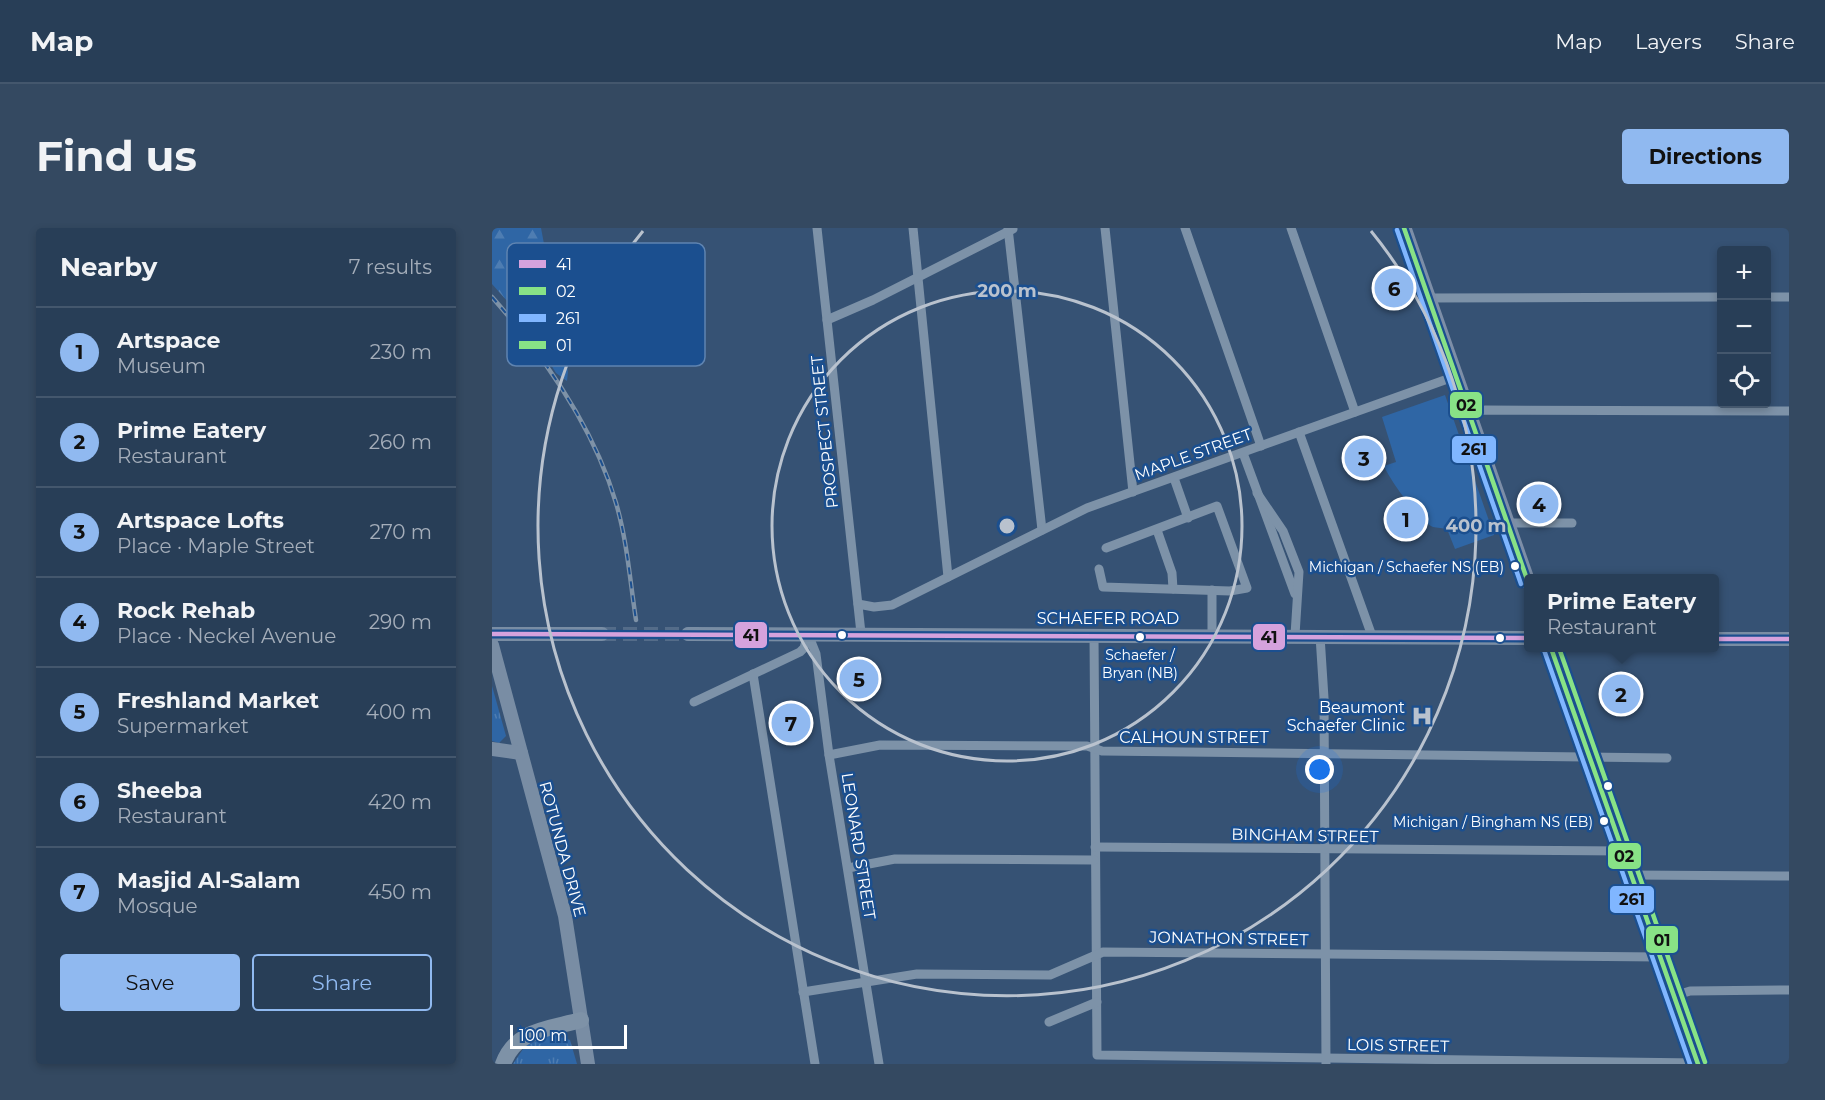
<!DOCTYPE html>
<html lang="en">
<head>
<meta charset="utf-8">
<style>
	:root { --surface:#283e57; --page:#344961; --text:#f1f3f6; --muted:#a5aeba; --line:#44576d; --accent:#90b9f0 }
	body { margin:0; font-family:Montserrat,sans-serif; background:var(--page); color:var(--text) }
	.controls { position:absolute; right:18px; top:18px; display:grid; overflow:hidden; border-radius:6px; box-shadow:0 3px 9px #0003 }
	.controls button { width:54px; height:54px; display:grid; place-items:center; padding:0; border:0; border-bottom:2px solid var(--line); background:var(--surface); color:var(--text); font:30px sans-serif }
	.scale { position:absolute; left:18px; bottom:15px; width:117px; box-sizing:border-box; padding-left:6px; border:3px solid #fff; border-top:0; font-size:16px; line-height:21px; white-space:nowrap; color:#fff; -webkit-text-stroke:4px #1b4f8f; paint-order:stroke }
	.you { position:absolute; left:828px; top:542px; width:21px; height:21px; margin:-15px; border:4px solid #fff; border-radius:50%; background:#1a73e8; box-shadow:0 0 0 9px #1a73e833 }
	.badge { display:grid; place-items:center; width:39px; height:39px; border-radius:50%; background:var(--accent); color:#111; font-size:20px; font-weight:700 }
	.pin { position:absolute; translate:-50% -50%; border:3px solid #fff; box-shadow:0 2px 6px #0006 }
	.popup { position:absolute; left:1032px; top:346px; width:195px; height:78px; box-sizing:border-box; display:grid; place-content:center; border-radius:6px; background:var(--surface); filter:drop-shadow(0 2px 4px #0005); font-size:20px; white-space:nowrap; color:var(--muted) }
	.popup b { font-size:22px; color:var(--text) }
	.popup::after { content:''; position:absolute; left:50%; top:100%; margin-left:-12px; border:12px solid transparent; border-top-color:var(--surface) }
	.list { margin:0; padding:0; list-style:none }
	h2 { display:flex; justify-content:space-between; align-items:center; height:78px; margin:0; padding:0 24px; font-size:26px }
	h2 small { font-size:20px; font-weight:400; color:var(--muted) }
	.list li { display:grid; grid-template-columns:39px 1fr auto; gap:18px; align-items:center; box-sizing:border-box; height:90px; padding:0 24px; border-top:2px solid var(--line) }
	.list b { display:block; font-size:22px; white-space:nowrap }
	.list p { margin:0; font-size:20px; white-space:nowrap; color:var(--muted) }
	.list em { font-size:20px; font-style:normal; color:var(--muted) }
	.actions { display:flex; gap:12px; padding:18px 24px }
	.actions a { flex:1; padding:14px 0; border:2px solid var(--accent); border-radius:6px; text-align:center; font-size:21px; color:var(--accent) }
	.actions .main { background:var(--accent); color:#111 }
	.icon { flex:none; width:33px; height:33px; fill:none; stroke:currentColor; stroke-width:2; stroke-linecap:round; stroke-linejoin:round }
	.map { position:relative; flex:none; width:1297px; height:836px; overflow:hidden; border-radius:6px }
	header { display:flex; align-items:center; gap:36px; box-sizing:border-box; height:84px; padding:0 30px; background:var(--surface); border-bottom:2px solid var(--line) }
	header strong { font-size:28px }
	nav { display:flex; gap:33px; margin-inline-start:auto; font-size:21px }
	.intro { display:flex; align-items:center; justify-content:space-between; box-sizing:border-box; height:144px; padding:0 36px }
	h1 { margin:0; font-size:42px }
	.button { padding:15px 27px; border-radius:6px; background:var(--accent); color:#111; font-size:21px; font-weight:700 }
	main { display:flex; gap:36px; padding:0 36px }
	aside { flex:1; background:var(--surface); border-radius:6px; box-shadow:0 3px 9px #0003 }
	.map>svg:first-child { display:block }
	.grass { fill:url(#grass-tufts) }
	.forest { fill:url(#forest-firs) }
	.park { fill:#2f66a5 }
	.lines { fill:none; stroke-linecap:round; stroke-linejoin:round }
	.secondary-tunnel { stroke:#546c89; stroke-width:14; stroke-dasharray:14 7; stroke-linecap:butt }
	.minor { stroke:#7d92a8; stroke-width:9 }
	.secondary { stroke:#798da4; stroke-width:14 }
	.primary { stroke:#7d8ea7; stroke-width:15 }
	.motorway { stroke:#7e92a7; stroke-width:16 }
	.rail-casing { stroke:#7e92a7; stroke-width:4.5 }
	.rail { stroke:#1b4f8f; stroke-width:2; stroke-dasharray:7; stroke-linecap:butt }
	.bus-1-casing { stroke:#1b4f8f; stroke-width:9 }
	.bus-2-casing { stroke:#1b4f8f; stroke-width:9 }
	.bus-3-casing { stroke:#1b4f8f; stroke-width:9 }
	.bus-4-casing { stroke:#1b4f8f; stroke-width:9 }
	.bus-1 { stroke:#d5a2dd; stroke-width:4.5 }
	.bus-2 { stroke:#88e286; stroke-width:4.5 }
	.bus-3 { stroke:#80b6ff; stroke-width:4.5 }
	.bus-4 { stroke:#88e286; stroke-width:4.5 }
	.ring { fill:none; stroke:#b9c2ce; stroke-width:3 }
	.bus-dot { fill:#fff; stroke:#1b4f8f; stroke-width:2 }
	.labels { text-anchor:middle; stroke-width:5; stroke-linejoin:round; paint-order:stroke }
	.bus-label { font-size:14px; fill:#fff; stroke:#1b4f8f; text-anchor:end }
	.street-label { font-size:16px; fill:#fff; stroke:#1b4f8f }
	.poi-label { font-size:16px; fill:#fff; stroke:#1b4f8f; text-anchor:end }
	.key { fill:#1b4f8f; stroke:#5f84b1; stroke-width:1.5 }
	.key-label { font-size:16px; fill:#fff }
	.centre { fill:#b9c2ce; stroke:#1b4f8f; stroke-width:3 }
	.ring-label { font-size:18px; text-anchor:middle; font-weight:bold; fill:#b9c2ce; stroke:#1b4f8f; stroke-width:5; stroke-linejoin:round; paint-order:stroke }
	.line-badge { stroke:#1b4f8f; stroke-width:2 }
	.pale-badge-label { font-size:16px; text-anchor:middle; font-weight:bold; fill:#111 }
</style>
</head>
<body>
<header>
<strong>Map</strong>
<nav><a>Map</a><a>Layers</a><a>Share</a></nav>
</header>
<div class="intro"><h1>Find us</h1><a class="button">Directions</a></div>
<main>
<aside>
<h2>Nearby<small>7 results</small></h2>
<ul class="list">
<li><span class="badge">1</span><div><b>Artspace</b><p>Museum</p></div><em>230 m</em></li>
<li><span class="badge">2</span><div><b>Prime Eatery</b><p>Restaurant</p></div><em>260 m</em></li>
<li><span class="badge">3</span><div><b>Artspace Lofts</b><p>Place · Maple Street</p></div><em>270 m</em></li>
<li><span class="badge">4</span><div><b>Rock Rehab</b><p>Place · Neckel Avenue</p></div><em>290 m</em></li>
<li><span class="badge">5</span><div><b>Freshland Market</b><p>Supermarket</p></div><em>400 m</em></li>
<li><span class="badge">6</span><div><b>Sheeba</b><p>Restaurant</p></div><em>420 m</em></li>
<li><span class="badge">7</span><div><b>Masjid Al-Salam</b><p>Mosque</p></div><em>450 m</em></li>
</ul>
<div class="actions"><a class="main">Save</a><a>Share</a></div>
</aside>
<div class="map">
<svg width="1297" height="836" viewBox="0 0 1297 836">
	<defs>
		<pattern id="grass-tufts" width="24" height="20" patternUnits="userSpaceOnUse" patternTransform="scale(1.5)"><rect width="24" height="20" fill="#2f66a5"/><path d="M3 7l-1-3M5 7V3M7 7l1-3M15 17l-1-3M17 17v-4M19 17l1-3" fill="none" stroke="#4e7db2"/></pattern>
		<pattern id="forest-firs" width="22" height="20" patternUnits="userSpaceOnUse" patternTransform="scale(1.5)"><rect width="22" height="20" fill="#2f66a5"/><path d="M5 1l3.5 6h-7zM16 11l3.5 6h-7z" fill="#4e7db2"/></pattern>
	</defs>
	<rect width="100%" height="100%" fill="#365274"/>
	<!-- grass -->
	<g class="grass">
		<polygon points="0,458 14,508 7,515 0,513"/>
		<polygon points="59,806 78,812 85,836 21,836 33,818"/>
	</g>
	<!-- forest -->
	<polygon class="forest" points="0,0 49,0 76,144 75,153 64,145 32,92 0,56"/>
	<!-- park -->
	<path class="park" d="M953 167 1002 307 963 321 955 301C951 300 945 300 941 299 928 294 897 251 892 238L904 234 890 189Z"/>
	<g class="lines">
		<!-- secondary-tunnel -->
		<polyline class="secondary-tunnel" points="110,406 196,406"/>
		<!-- minor -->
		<g class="minor">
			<polyline points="325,0 369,405"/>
			<polyline points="421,0 456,349"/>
			<polyline points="516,0 550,302"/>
			<polyline points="613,0 641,264"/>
			<polyline points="693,0 769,218"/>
			<polyline points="799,0 863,184"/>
			<polyline points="1274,69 1297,69"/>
			<polyline points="936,70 1230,69"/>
			<polyline points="335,92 381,72 521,1"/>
			<polyline points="977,186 993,182 1297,183"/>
			<polyline points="807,204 880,408"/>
			<polyline points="751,225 803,366"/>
			<polyline points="682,250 696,290"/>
			<polyline points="765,265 791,303 807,344 803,407"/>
			<polyline points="1015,295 1080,295"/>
			<polyline points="665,302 680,345 681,361"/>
			<polyline points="607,341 611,359 738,363 755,360 725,278 614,320"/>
			<polyline points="366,376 382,379 400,377 595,280 964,148"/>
			<polyline points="316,406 324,426 337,527 387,836"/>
			<polyline points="602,406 605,827 1206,835"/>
			<polyline points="720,407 720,362"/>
			<polyline points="828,408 832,470 834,836"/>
			<polyline points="261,446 323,836"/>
			<polyline points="202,474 308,424 312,420 316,406"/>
			<polyline points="337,527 388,517 595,518 610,523 1175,530"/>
			<polyline points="603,619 1131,623"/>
			<polyline points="356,640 403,631 602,632"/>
			<polyline points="1139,647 1297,648"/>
			<polyline points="311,764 425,746 558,747 611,724 1168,729"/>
			<polyline points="1182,768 1198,763 1297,762"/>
			<polyline points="557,794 605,774"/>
		</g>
		<!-- secondary -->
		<g class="secondary">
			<polyline points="0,406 110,406"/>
			<polyline points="196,406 1036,410"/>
			<polyline points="1222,411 1297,411"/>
			<polyline points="0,417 73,688 96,836"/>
			<polyline points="0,521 29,525"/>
		</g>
		<!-- primary -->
		<g class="primary">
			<polyline points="912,0 1036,354"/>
			<polyline points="1059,420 1206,836"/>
		</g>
		<!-- motorway -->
		<path class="motorway" d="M11 836C24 801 57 801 89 792"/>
		<defs>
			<path id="rail" d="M0 69C52 128 102 200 124 275 135 312 138 353 144 392"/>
		</defs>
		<!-- rail casing -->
		<use href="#rail" class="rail-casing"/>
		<!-- rail -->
		<use href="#rail" class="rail"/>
		<defs>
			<g id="bus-1">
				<polyline points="0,406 1036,410"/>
				<polyline points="1222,411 1297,411"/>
			</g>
			<g id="bus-2">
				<polyline points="912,0 1036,354"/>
				<polyline points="1059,420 1206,836"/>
			</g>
			<g id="bus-3">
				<polyline points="905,2 1029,356"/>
				<polyline points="1052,422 1198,836"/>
			</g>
			<polyline id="bus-4" points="1067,420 1213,834"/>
		</defs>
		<!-- bus-1 casing -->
		<use href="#bus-1" class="bus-1-casing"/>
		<!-- bus-2 casing -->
		<use href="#bus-2" class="bus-2-casing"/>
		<!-- bus-3 casing -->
		<use href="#bus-3" class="bus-3-casing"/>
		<!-- bus-4 casing -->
		<use href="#bus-4" class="bus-4-casing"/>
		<!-- bus-1 -->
		<use href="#bus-1" class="bus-1"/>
		<!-- bus-2 -->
		<use href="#bus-2" class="bus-2"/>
		<!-- bus-3 -->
		<use href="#bus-3" class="bus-3"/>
		<!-- bus-4 -->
		<use href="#bus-4" class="bus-4"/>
	</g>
	<!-- distance rings -->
	<g class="ring">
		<circle cx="515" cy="298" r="235"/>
		<path d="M879 3A469 469 0 1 1 151 3"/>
	</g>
	<!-- icons -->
	<defs>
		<symbol id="hospital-bare" viewBox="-9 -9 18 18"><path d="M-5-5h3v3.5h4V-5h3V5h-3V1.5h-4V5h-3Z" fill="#b9c2ce" stroke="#1b4f8f" stroke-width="2.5" paint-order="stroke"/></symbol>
	</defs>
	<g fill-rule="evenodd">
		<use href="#hospital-bare" x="915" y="473" width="30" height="30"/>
	</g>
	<!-- markers -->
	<g class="bus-dot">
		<circle cx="1023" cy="338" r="5"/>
		<circle cx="350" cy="407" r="5"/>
		<circle cx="648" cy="409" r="5"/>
		<circle cx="1008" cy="410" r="5"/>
		<circle cx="1116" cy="558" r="5"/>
		<circle cx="1112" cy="593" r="5"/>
	</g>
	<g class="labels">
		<!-- bus labels -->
		<g class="bus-label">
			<text x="1012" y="344">Michigan / Schaefer NS (EB)</text>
			<text x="648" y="432" text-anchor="middle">Schaefer /<tspan x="648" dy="18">Bryan (NB)</tspan></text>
			<text x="1101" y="599">Michigan / Bingham NS (EB)</text>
		</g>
		<!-- street labels -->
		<g class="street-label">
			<text transform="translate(332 204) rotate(-96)" y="6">PROSPECT STREET</text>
			<text transform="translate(701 226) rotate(-20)" y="6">MAPLE STREET</text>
			<text x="616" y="396">SCHAEFER ROAD</text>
			<text x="702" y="515">CALHOUN STREET</text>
			<text transform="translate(813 607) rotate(1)" y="6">BINGHAM STREET</text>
			<text transform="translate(367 618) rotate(81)" y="6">LEONARD STREET</text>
			<text transform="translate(71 621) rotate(75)" y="6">ROTUNDA DRIVE</text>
			<text transform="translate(737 710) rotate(1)" y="6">JONATHON STREET</text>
			<text transform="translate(906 817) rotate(1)" y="6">LOIS STREET</text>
		</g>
		<!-- poi labels -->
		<g class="poi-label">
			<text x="913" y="485">Beaumont<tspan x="913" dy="18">Schaefer Clinic</tspan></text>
		</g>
	</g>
	<!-- legend -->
	<rect x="15" y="15" width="198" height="123" rx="9" class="key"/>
	<rect x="27" y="32" width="27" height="8" fill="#d5a2dd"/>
	<rect x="27" y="59" width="27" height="8" fill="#88e286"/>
	<rect x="27" y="86" width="27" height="8" fill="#80b6ff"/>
	<rect x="27" y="113" width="27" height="8" fill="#88e286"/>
	<g class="key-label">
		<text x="64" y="42">41</text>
		<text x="64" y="69">02</text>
		<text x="64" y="96">261</text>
		<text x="64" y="123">01</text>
	</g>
	<circle cx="515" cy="298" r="9" class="centre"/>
	<g class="ring-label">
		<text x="515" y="69">200 m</text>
		<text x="984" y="304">400 m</text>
	</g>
	<g class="line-badge">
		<rect x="957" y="163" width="34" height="28" rx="6" fill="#88e286"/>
		<rect x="959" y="207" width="46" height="29" rx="6" fill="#80b6ff"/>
		<rect x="242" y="393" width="34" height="28" rx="6" fill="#d5a2dd"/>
		<rect x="760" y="395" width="34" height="28" rx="6" fill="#d5a2dd"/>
		<rect x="1115" y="614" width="35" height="28" rx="6" fill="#88e286"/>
		<rect x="1117" y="657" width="46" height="29" rx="6" fill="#80b6ff"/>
		<rect x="1153" y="697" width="34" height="29" rx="6" fill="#88e286"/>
	</g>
	<g class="pale-badge-label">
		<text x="974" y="183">02</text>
		<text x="982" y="227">261</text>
		<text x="259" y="413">41</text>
		<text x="777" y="415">41</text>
		<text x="1132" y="634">02</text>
		<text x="1140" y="677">261</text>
		<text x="1170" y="718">01</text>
	</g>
</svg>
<div class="controls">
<button>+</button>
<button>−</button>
<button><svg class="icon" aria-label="locate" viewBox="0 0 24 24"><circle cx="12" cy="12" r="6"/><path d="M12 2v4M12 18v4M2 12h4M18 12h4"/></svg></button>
</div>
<div class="scale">100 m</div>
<div class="you"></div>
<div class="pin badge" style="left:914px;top:291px">1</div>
<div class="pin badge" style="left:1129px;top:466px">2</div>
<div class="popup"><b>Prime Eatery</b>Restaurant</div>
<div class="pin badge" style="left:872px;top:230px">3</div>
<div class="pin badge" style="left:1047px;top:276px">4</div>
<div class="pin badge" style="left:367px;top:451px">5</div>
<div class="pin badge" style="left:902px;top:60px">6</div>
<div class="pin badge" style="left:299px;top:495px">7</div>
</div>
</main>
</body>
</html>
